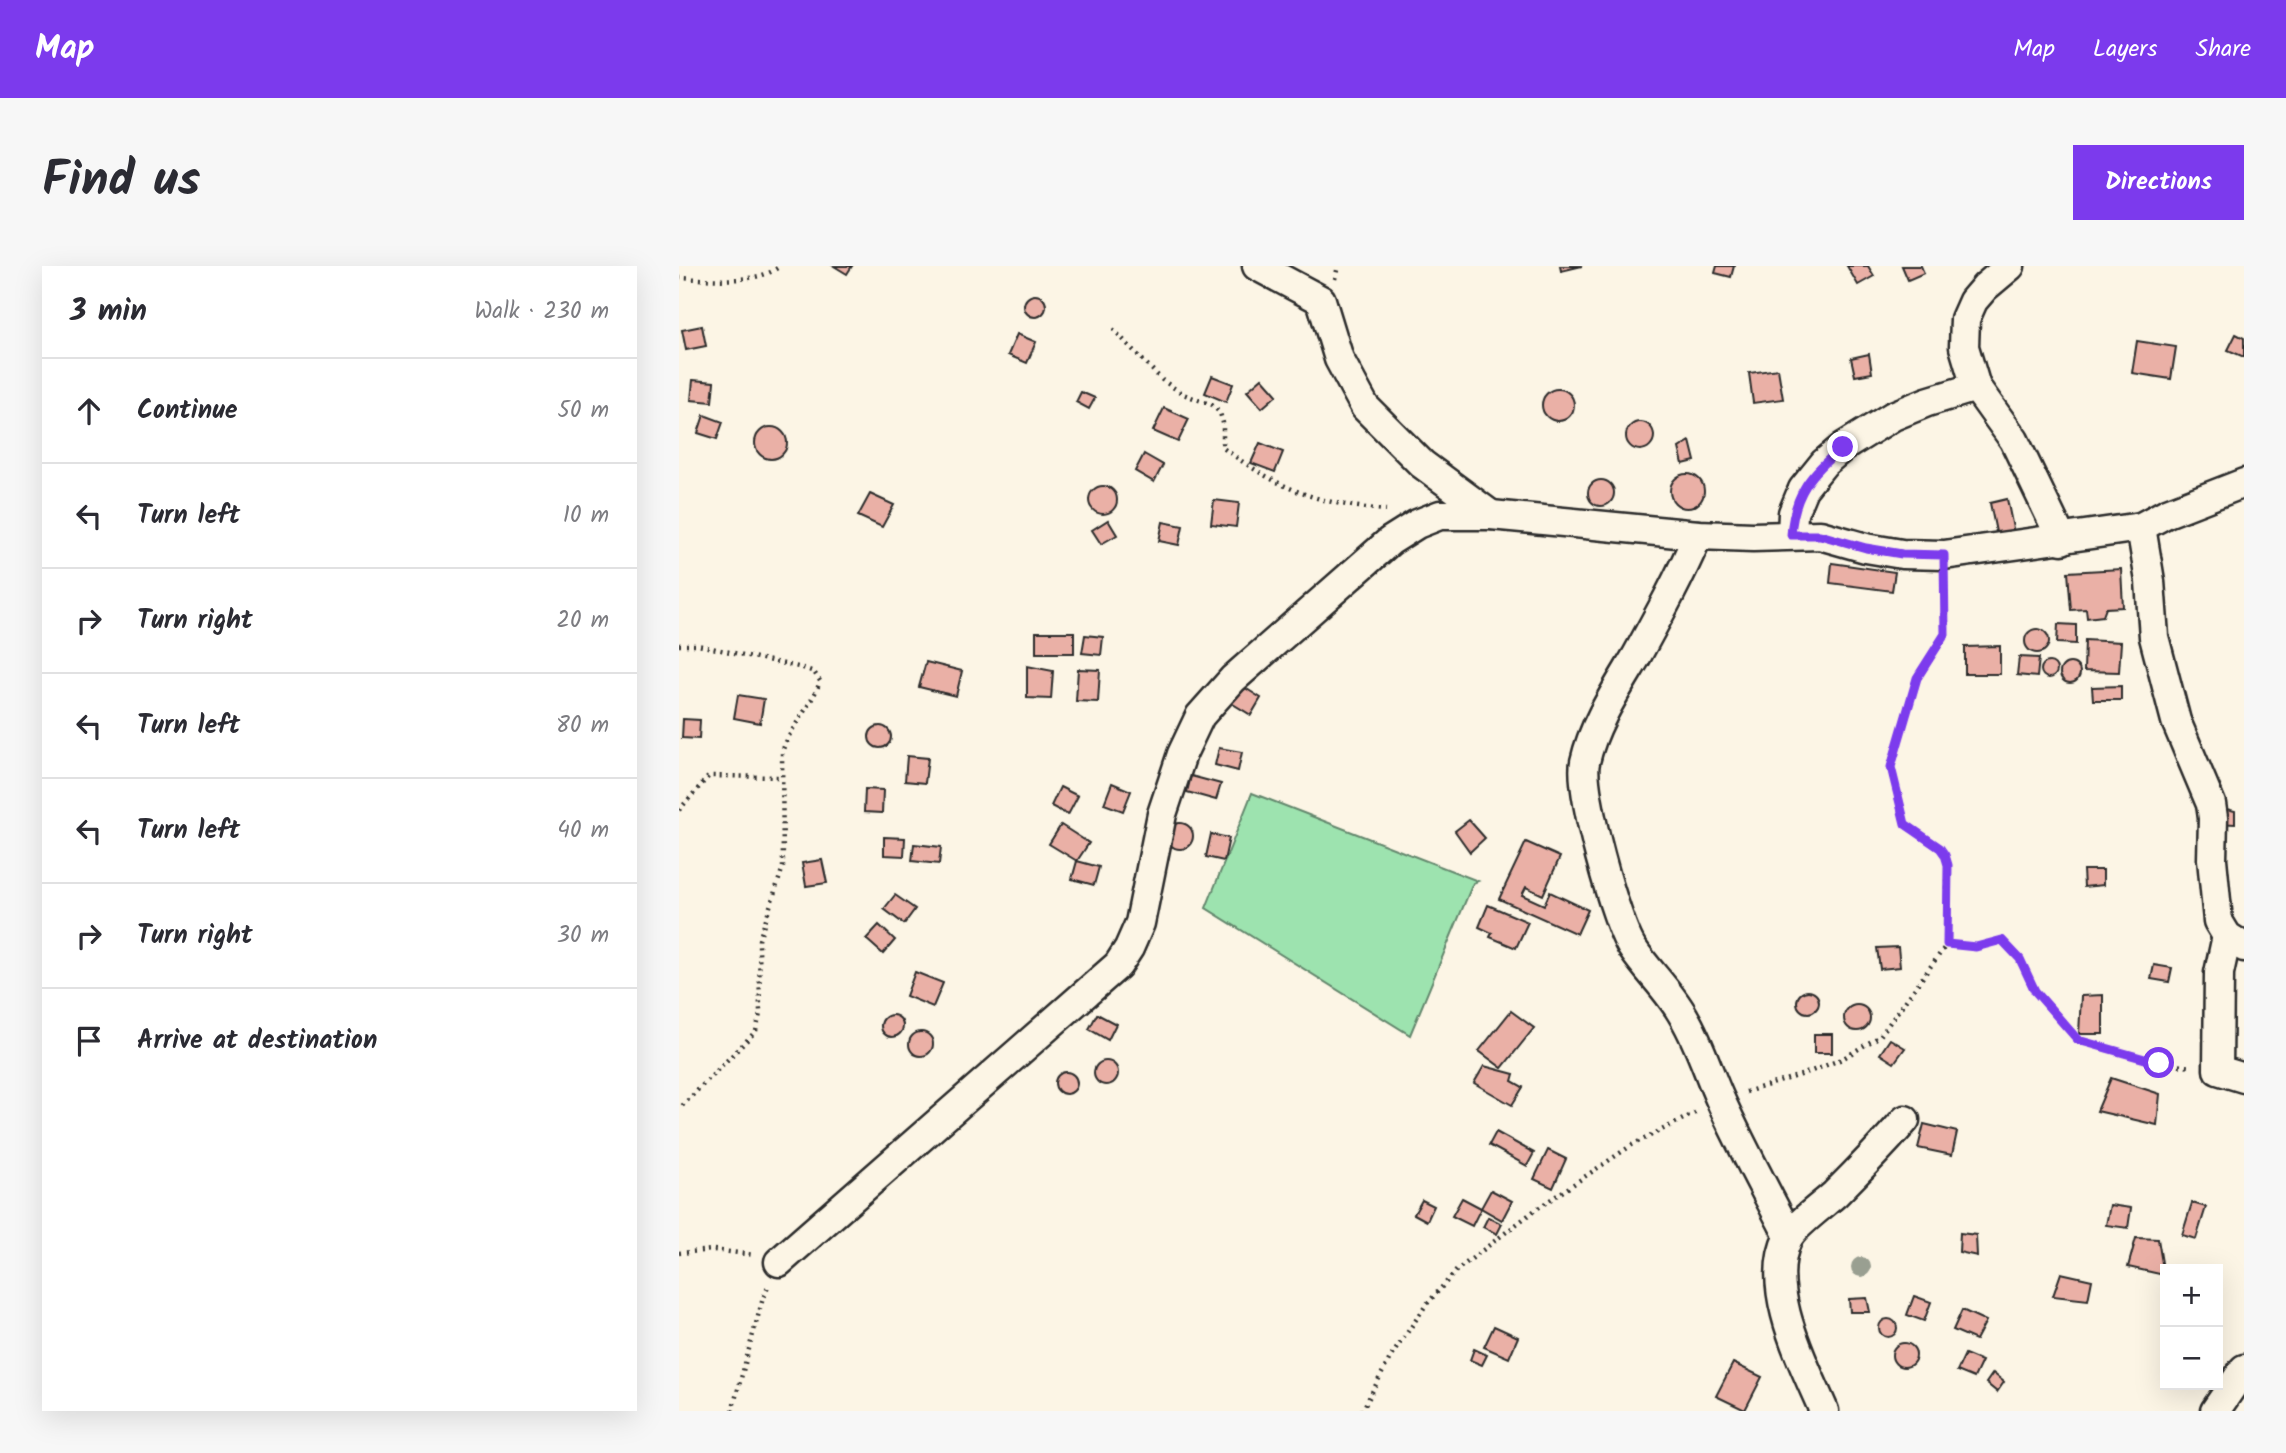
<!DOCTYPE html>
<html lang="en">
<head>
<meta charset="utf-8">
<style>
	:root { --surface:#fff; --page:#f7f7f7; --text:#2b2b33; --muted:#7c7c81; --line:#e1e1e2; --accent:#7c3aed }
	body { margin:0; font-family:Kalam,sans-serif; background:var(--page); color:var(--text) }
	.controls { position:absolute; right:21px; bottom:21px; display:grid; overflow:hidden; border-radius:0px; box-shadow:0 7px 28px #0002 }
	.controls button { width:63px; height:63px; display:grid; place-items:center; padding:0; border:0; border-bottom:2px solid var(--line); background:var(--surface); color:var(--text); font:35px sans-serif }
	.stop { position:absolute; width:21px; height:21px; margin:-16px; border:5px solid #7c3aed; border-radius:50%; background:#fff }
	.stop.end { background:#7c3aed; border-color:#fff; box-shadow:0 2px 7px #0008 }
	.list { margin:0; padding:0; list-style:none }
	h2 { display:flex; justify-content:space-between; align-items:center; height:91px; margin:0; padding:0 28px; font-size:30px }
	h2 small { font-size:23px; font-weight:400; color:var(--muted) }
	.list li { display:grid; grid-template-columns:46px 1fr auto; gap:21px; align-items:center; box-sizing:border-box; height:105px; padding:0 28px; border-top:2px solid var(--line) }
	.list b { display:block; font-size:26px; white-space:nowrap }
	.list em { font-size:23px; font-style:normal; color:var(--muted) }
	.icon { flex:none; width:38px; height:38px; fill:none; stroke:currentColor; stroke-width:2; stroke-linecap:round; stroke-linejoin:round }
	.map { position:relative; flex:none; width:1565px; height:1145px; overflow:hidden; border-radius:0px }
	header { display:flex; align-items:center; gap:42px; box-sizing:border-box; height:98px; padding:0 35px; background:var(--accent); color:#fff }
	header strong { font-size:33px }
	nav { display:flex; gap:38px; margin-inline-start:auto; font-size:24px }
	.intro { display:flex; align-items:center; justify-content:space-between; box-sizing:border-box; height:168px; padding:0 42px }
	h1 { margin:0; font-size:49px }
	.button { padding:18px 32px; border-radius:0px; background:var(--accent); color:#fff; font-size:24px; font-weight:700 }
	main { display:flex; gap:42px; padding:0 42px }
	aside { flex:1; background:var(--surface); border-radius:0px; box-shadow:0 7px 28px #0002 }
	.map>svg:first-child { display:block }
	.green { fill:#9de3af; stroke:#64876d; stroke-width:2 }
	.building { fill:#eab0a6; stroke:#2b2b2b; stroke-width:2 }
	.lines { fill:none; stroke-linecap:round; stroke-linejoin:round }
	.street-casing { stroke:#2b2b2b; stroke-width:33 }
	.path { stroke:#2b2b2b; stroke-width:4.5; stroke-dasharray:2 5; stroke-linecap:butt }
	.street { stroke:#fcf5e5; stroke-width:28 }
	.tree { fill:#999f91 }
	.route { stroke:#7c3aed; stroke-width:9 }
</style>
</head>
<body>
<header>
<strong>Map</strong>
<nav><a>Map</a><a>Layers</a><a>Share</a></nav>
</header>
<div class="intro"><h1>Find us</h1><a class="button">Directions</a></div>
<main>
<aside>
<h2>3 min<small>Walk · 230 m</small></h2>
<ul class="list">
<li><svg class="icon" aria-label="ahead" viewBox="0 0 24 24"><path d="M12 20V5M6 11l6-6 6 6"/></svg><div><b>Continue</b></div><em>50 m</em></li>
<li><svg class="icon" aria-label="left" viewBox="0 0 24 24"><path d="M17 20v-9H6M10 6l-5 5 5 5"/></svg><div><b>Turn left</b></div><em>10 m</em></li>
<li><svg class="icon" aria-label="right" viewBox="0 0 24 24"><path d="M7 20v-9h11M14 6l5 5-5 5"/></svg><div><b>Turn right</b></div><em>20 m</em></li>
<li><svg class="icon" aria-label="left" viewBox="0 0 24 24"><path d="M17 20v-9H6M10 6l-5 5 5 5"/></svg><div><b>Turn left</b></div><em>80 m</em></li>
<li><svg class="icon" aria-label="left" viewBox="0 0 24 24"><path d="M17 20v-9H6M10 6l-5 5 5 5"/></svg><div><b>Turn left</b></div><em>40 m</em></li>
<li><svg class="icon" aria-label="right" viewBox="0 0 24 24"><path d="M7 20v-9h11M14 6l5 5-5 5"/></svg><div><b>Turn right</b></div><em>30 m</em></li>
<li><svg class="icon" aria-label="arrive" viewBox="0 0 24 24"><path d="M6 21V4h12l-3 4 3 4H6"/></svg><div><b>Arrive at destination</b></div></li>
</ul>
</aside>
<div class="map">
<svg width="1565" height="1145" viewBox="0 0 1565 1145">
	<rect width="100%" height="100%" fill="#fcf5e5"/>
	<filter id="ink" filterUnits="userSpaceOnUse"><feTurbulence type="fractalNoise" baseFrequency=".0143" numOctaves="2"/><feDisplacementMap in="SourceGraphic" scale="14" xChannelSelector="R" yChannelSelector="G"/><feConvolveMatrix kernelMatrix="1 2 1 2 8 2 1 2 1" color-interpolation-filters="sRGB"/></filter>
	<g filter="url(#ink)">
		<!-- green -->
		<polygon class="green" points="573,527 799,615 794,617 731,769 527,642"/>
		<!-- building -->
		<g class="building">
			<polygon points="155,0 173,0 168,8"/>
			<polygon points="881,0 903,0 882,5"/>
			<polygon points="1038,0 1055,0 1052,11 1036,7"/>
			<polygon points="1168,0 1189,0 1195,10 1179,19"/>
			<polygon points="1223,0 1242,0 1245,7 1229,14"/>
			<circle cx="356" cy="40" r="11"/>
			<polygon points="23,60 27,80 7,84 3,64"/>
			<polygon points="338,68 357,76 348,97 329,89"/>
			<polygon points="1557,68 1565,72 1565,91 1549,84"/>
			<polygon points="1458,75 1497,81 1492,113 1453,107"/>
			<polygon points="1190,88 1193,107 1176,110 1172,92"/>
			<polygon points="1099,103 1104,133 1074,137 1070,107"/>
			<polygon points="533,110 554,118 547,136 526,127"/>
			<polygon points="583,112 598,129 583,142 568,125"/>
			<polygon points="14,114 35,116 33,136 12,134"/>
			<circle cx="879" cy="139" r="16"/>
			<polygon points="402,126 416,132 410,143 397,136"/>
			<polygon points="485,142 510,153 499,176 474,165"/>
			<polygon points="25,149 44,156 38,173 19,167"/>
			<circle cx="961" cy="170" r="14"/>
			<circle cx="92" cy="177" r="16"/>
			<polygon points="1011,175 1016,195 1004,198 1000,182"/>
			<polygon points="581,177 604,186 596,206 572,197"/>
			<polygon points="465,188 484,199 475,216 456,205"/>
			<circle cx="1008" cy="225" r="17"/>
			<circle cx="922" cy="227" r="13"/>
			<circle cx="424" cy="234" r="14"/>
			<polygon points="191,228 215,239 203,261 179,250"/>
			<polygon points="1328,233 1335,267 1318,271 1311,237"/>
			<polygon points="535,234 560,237 557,261 532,258"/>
			<polygon points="429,254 438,269 422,278 413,264"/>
			<polygon points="484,256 504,260 500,279 480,275"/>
			<polygon points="1153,297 1216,306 1213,325 1151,317"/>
			<polygon points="1442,303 1444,341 1427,342 1424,350 1408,352 1407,343 1392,344 1389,306"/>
			<polygon points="1379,358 1397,359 1397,378 1378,377"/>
			<circle cx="1358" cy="375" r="12"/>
			<rect x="357" y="366" width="38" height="21"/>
			<polygon points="406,369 424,371 422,389 403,387"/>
			<polygon points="1406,374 1442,376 1440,406 1405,405"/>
			<polygon points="1321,380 1321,408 1286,408 1286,381"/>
			<polygon points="1340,391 1360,392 1358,411 1338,409"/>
			<polygon points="247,396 283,405 277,430 240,421"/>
			<circle cx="1370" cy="404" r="8"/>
			<circle cx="1391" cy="407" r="10"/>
			<polygon points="348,400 374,405 372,433 348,432"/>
			<polygon points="399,403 421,404 419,436 397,435"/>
			<polygon points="560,418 582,432 572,449 549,435"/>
			<polygon points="1442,420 1442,434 1414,434 1413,421"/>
			<polygon points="59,429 85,433 81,457 55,452"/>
			<polygon points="4,453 21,454 20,473 3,472"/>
			<circle cx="201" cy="471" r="11"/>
			<polygon points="540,482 563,486 559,505 536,499"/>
			<polygon points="228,490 249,492 246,517 226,515"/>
			<polygon points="512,510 542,518 537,534 508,526"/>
			<polygon points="433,517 452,525 444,545 425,538"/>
			<polygon points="381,521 399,530 389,549 372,540"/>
			<polygon points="186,523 204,524 203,547 185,546"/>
			<polygon points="1539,541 1556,545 1556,558 1538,557"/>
			<polygon points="790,554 806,572 791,586 776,565"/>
			<circle cx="501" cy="570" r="13"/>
			<polygon points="382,559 410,577 398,595 370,578"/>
			<polygon points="532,568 550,572 545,595 527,591"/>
			<polygon points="205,571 226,572 225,590 205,589"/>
			<polygon points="847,576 881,591 864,629 847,621 843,629 865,639 871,626 909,644 898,668 820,633"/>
			<polygon points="235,578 262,581 260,598 233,595"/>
			<polygon points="143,594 148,617 127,620 123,597"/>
			<polygon points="398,595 420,601 415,619 393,613"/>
			<polygon points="1404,604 1424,604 1424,619 1405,621"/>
			<polygon points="216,629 236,643 225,658 205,643"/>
			<polygon points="809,639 849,656 837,682 811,671 813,667 800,661"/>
			<polygon points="200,659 216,674 204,688 187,673"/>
			<polygon points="1219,681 1221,701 1201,703 1198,682"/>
			<polygon points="1475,699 1493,702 1490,716 1472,713"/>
			<polygon points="236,706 264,717 254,741 227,730"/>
			<circle cx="1129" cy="736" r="11"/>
			<polygon points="1424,729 1424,768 1400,768 1402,730"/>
			<circle cx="1178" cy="752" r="13"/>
			<polygon points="832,745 855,762 823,802 800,785"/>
			<polygon points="418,748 437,758 429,774 410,763"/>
			<circle cx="213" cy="760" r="11"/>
			<circle cx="242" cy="778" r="12"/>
			<rect x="1135" y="768" width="18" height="19"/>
			<polygon points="1211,773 1226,782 1215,797 1201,788"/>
			<circle cx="427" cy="807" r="12"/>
			<polygon points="805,800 835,808 833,815 844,821 833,839 795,817"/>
			<circle cx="387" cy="817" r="11"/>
			<polygon points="1432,812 1481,828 1478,859 1418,845"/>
			<polygon points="1245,858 1278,866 1273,889 1239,882"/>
			<polygon points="817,866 855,887 848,900 810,879"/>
			<polygon points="869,884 887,893 874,922 855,913"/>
			<polygon points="812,924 833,935 823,954 802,942"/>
			<polygon points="783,932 802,942 793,960 773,950"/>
			<polygon points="743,934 755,940 748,955 735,948"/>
			<polygon points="1513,937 1527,941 1517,973 1503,969"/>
			<polygon points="1431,939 1452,942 1449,962 1427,959"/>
			<polygon points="809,951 823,958 818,968 804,961"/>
			<polygon points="1281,967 1297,969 1298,990 1280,986"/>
			<polygon points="1457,972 1479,973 1485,1009 1449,1001"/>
			<polygon points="1382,1007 1413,1014 1409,1034 1374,1030"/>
			<polygon points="1235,1030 1252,1036 1245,1055 1228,1049"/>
			<polygon points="1188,1032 1191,1046 1171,1046 1170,1033"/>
			<polygon points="1283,1044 1307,1055 1297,1074 1274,1064"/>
			<circle cx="1209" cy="1062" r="9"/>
			<polygon points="815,1060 839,1071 830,1092 805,1081"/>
			<circle cx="1225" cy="1089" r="12"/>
			<polygon points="795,1083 808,1089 803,1099 791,1094"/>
			<polygon points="1286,1088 1303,1095 1295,1112 1278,1105"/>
			<polygon points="1054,1097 1083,1111 1066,1144 1037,1130"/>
			<polygon points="1314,1107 1325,1116 1318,1126 1307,1117"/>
		</g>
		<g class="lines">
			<defs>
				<g id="street">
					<polyline points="578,0 642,34 660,93 686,141 743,198 812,249"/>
					<polyline points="1331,0 1306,21 1294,35 1286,53 1285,81 1297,121 1335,174 1383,274"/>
					<polyline points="1462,261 1471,315 1475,371 1497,455 1532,538 1534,552 1533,593 1539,655 1548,670 1565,681"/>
					<path d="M1019 269C1001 311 979 351 957 391 938 423 914 459 906 496 900 524 937 659 954 683 970 707 990 724 1005 751 1020 776 1029 806 1041 833 1062 880 1087 925 1110 970"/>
					<polyline points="1113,269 1114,247 1124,223 1145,197 1164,181 1214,150 1248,136 1297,121"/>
					<polyline points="1548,670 1540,707 1539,804 1565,812"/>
					<polyline points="100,996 439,699 450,682 461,657 483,548 503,488 521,450 554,413 711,275 738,258 761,249 812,249 1019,269 1074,271 1141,269 1187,282 1223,288 1265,289 1462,261 1488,247 1565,217"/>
					<path d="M1145 1145C1125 1098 1084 1022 1109 972 1115 960 1145 938 1156 928 1180 904 1203 880 1226 854"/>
					<polyline points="1536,1145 1565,1103"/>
				</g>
			</defs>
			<!-- street casing -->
			<use href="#street" class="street-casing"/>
			<!-- path -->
			<g class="path">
				<path d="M0 12C29 13 78 19 101 0"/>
				<polyline points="656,13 659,0"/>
				<path d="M434 63 483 114 504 128 533 139 541 147 544 157V182C601 223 637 238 707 244"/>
				<path d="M0 379H19L124 402 135 406 141 415C133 440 112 459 103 486L104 601 80 674 81 748 77 765 0 843"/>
				<polyline points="0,544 30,510 103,511"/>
				<polyline points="1268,678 1297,681 1323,674 1341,693 1356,725 1399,774 1480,797 1513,801"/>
				<polyline points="1067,826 1125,808 1163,793 1201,770 1268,678 1269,599 1266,589 1261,582 1226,558 1212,501 1238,412 1267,368 1265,316"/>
				<polyline points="0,987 34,984 76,989"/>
				<polyline points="53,1145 84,1032 90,1019"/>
				<polyline points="683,1145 711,1092 747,1039 778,1004 856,944 953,879 1020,845"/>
			</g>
			<!-- street -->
			<use href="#street" class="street"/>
		</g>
		<!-- trees -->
		<circle class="tree" cx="1182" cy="1001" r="10"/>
	</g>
	<g class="lines" filter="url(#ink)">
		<!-- route -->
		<path class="route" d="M1164 181C1132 207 1115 227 1112 269H1141L1187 282 1223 288 1265 289 1266 368 1238 412 1212 501 1226 558 1261 582 1266 589 1269 599 1268 678 1297 681 1323 674 1341 693 1356 725 1399 774 1480 797"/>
	</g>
</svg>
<div class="controls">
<button>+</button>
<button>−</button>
</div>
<div class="stop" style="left:1480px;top:797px"></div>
<div class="stop end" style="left:1164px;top:181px"></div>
</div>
</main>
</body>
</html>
